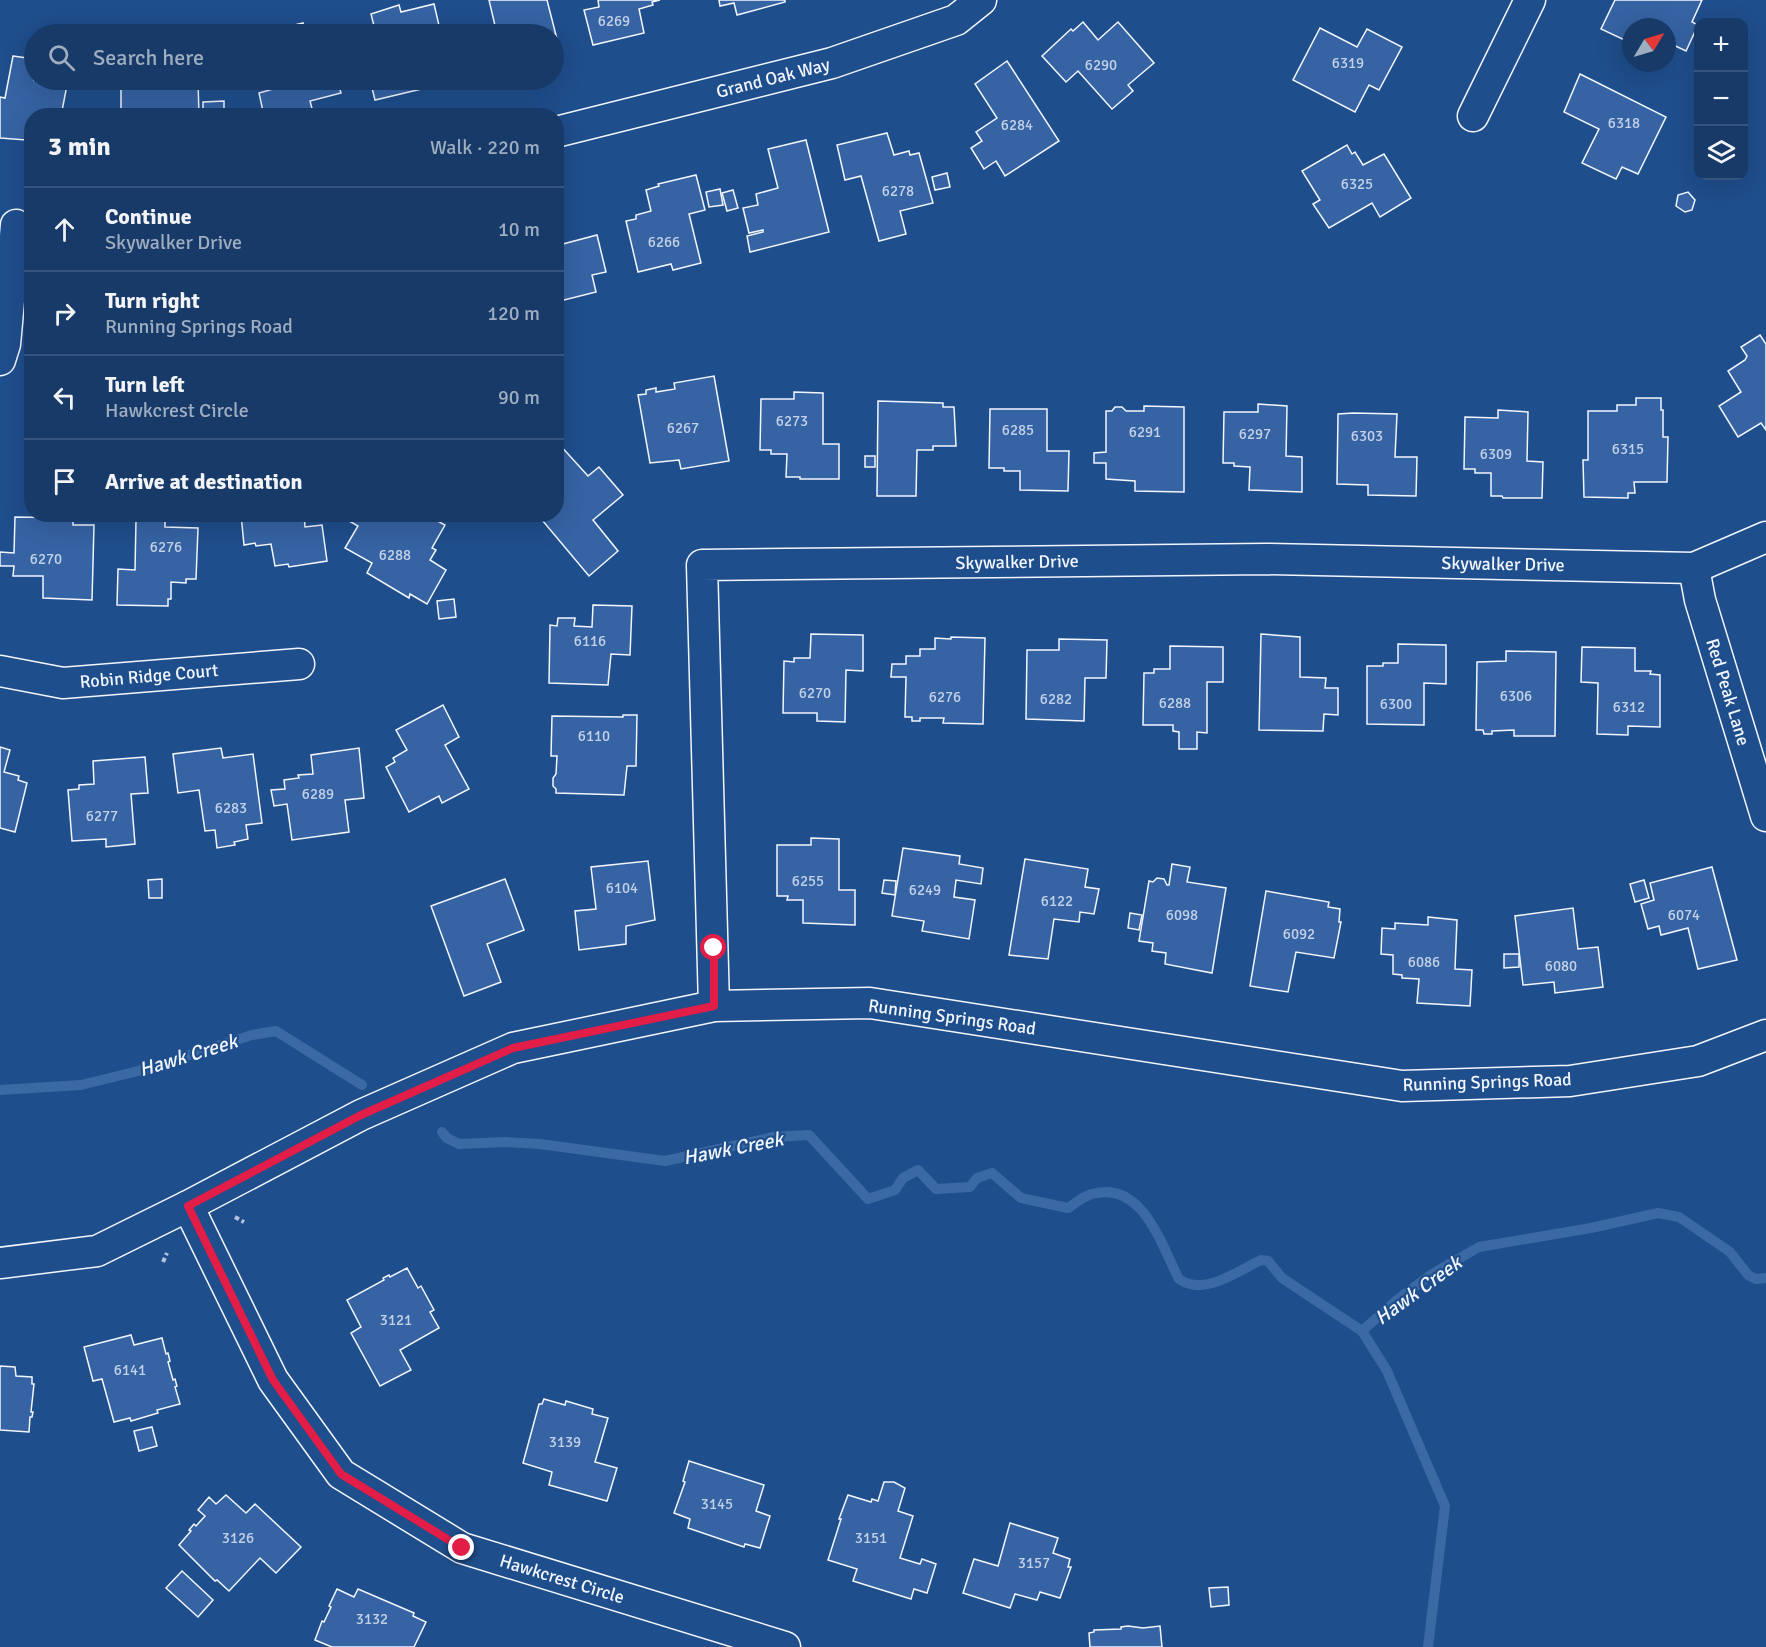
<!DOCTYPE html>
<html lang="en">
<head>
<meta charset="utf-8">
<style>
	:root { --surface:#173a69; --page:#244571; --text:#f1f3f6; --muted:#9eadc0; --line:#36547d }
	body { margin:0; font-family:Signika,sans-serif; background:var(--page); color:var(--text) }
	.controls { position:absolute; right:18px; top:18px; display:grid; overflow:hidden; border-radius:12px; box-shadow:0 6px 24px #0002 }
	.controls button { width:54px; height:54px; display:grid; place-items:center; padding:0; border:0; border-bottom:2px solid var(--line); background:var(--surface); color:var(--text); font:30px sans-serif }
	.compass { position:absolute; left:1622px; top:18px; width:54px; height:54px; border-radius:50%; background:var(--surface); box-shadow:0 6px 24px #0002; rotate:52deg }
	.stop { position:absolute; width:18px; height:18px; margin:-14px; border:4px solid #e11d48; border-radius:50%; background:#fff }
	.stop.end { background:#e11d48; border-color:#fff; box-shadow:0 2px 6px #0008 }
	.list { margin:0; padding:0; list-style:none }
	h2 { display:flex; justify-content:space-between; align-items:center; height:78px; margin:0; padding:0 24px; font-size:26px }
	h2 small { font-size:20px; font-weight:400; color:var(--muted) }
	.list li { display:grid; grid-template-columns:39px 1fr auto; gap:18px; align-items:center; box-sizing:border-box; height:84px; padding:0 24px; border-top:2px solid var(--line) }
	.list b { display:block; font-size:22px; white-space:nowrap }
	.list p { margin:0; font-size:20px; white-space:nowrap; color:var(--muted) }
	.list em { font-size:20px; font-style:normal; color:var(--muted) }
	.icon { flex:none; width:33px; height:33px; fill:none; stroke:currentColor; stroke-width:2; stroke-linecap:round; stroke-linejoin:round }
	.map { position:relative; flex:none; width:1766px; height:1647px; overflow:hidden }
	.search { position:absolute; background:var(--surface); box-shadow:0 6px 24px #0002; left:24px; top:24px; width:540px; height:66px; display:flex; align-items:center; gap:15px; box-sizing:border-box; padding:0 21px; border-radius:33px; color:var(--muted); font-size:22px }
	.panel { position:absolute; background:var(--surface); box-shadow:0 6px 24px #0002; left:24px; top:108px; width:540px; height:414px; border-radius:24px }
	.map>svg:first-child { display:block }
	.lines { fill:none; stroke-linecap:round; stroke-linejoin:round }
	.stream { stroke:#3b69a3; stroke-width:10 }
	.building { fill:#3563a3; stroke:#f2f6ff; stroke-width:1.5 }
	.street-casing { stroke:#f2f6ff; stroke-width:33 }
	.path { stroke:#b3c4dc; stroke-width:4; stroke-dasharray:4.5 3; stroke-linecap:butt }
	.street { stroke:#1f4e8c; stroke-width:30 }
	.route { stroke:#e11d48; stroke-width:8 }
	.labels { text-anchor:middle; stroke-width:4.5; stroke-linejoin:round; paint-order:stroke }
	.number-label { font-size:15px; fill:#c3d1e8 }
	.street-label { font-size:18px; fill:#f2f6ff; stroke:#1f4e8c }
	.water-label { font-size:20px; font-style:italic; fill:#f2f6ff; stroke:#1f4e8c }
</style>
</head>
<body>
<div class="map">
<svg width="1766" height="1647" viewBox="0 0 1766 1647">
	<rect width="100%" height="100%" fill="#1f4e8c"/>
	<g class="lines">
		<!-- stream -->
		<g class="stream">
			<polyline points="0,1090 81,1085 146,1069 252,1035 276,1031 362,1085"/>
			<path d="M442 1132 447 1138 459 1144 505 1142 540 1144 665 1161 774 1137 809 1135 868 1199 895 1190 903 1178 918 1170 936 1189 970 1187 977 1178 992 1173 1021 1198 1068 1208C1076 1203 1083 1196 1092 1194 1143 1180 1161 1245 1179 1279 1204 1297 1237 1271 1261 1260L1268 1261 1282 1278 1362 1331 1397 1300 1432 1274 1479 1247 1591 1228 1658 1213 1679 1217 1730 1252 1748 1275 1756 1279 1766 1278"/>
			<polyline points="1362,1331 1387,1371 1445,1506 1428,1647"/>
		</g>
	</g>
	<!-- building -->
	<g class="building">
		<polygon points="489,0 547,0 559,47 554,48 554,34 495,34 497,34"/>
		<polygon points="598,0 660,0 652,2 653,5 639,9 644,33 593,45 584,10 599,7"/>
		<polygon points="719,0 785,0 785,2 737,15 734,3 720,6"/>
		<polygon points="1615,0 1702,0 1692,22 1698,25 1686,51 1667,42 1667,27 1631,27 1631,43 1601,29"/>
		<polygon points="434,4 441,34 376,34 371,14 399,5 401,12"/>
		<polygon points="1083,22 1098,40 1118,22 1154,63 1128,85 1133,91 1112,109 1078,71 1066,82 1042,56 1071,29 1073,31"/>
		<polygon points="303,23 306,34 275,34 274,30"/>
		<polygon points="1320,28 1357,47 1367,29 1402,47 1379,90 1369,85 1355,112 1293,80"/>
		<polygon points="13,56 34,59 34,80 68,80 61,116 32,116 32,130 28,129 26,140 0,138 0,97 5,98"/>
		<polygon points="1007,61 1059,141 1005,176 996,161 984,169 971,148 982,141 976,132 997,118 975,84"/>
		<polygon points="1580,74 1666,117 1638,174 1622,167 1616,179 1582,163 1599,129 1564,112"/>
		<polygon points="121,80 198,80 199,116 121,116"/>
		<polygon points="277,80 337,80 341,93 310,101 314,116 264,116 259,93 280,87"/>
		<polygon points="370,80 425,80 426,88 375,100"/>
		<polygon points="224,101 224,116 203,116 203,102"/>
		<polygon points="887,133 894,155 909,151 910,155 919,153 933,203 900,211 906,234 879,241 861,176 845,180 837,145"/>
		<polygon points="806,140 829,232 750,252 747,236 763,232 763,230 749,233 743,208 758,205 756,194 778,188 768,149"/>
		<polygon points="1347,145 1352,154 1355,152 1363,165 1384,154 1411,198 1380,217 1372,203 1329,228 1313,204 1320,200 1302,171"/>
		<polygon points="947,173 950,187 935,190 932,177"/>
		<polygon points="696,175 705,210 689,214 701,263 673,270 671,264 638,272 626,221 636,219 636,215 651,211 646,190 659,186 658,184"/>
		<polygon points="720,189 723,205 709,207 706,192"/>
		<polygon points="733,190 738,208 727,211 722,193"/>
		<polygon points="1688,192 1695,200 1692,210 1685,212 1676,206 1678,195"/>
		<polygon points="556,235 559,245 597,235 606,272 592,275 596,292 556,302"/>
		<polygon points="1760,335 1766,344 1766,430 1761,423 1738,437 1719,406 1741,392 1728,371 1745,360 1747,356 1741,347"/>
		<polygon points="714,376 729,461 681,469 679,460 650,463 638,395 646,394 646,390 656,388 656,392 675,389 674,383"/>
		<polygon points="794,392 823,393 823,444 839,444 839,479 800,479 800,477 786,477 787,454 771,454 771,450 760,450 761,399 794,399"/>
		<polygon points="1636,398 1661,398 1661,410 1663,410 1663,437 1668,437 1667,482 1634,482 1635,493 1628,493 1628,498 1584,497 1583,460 1588,460 1588,411 1617,411 1617,405 1636,405"/>
		<polygon points="878,401 943,403 943,407 954,407 956,446 933,446 933,450 917,450 916,496 877,496"/>
		<polygon points="1258,404 1287,406 1286,456 1302,457 1302,492 1249,490 1250,467 1234,466 1234,463 1223,463 1224,412 1258,412"/>
		<polygon points="1144,406 1184,407 1184,492 1135,491 1135,481 1106,479 1106,463 1094,463 1094,453 1106,452 1106,411 1112,411 1115,407 1122,407 1126,411 1144,411"/>
		<polygon points="990,409 1047,409 1047,451 1069,451 1068,491 1020,490 1020,471 1004,471 1004,468 989,468"/>
		<polygon points="1498,410 1528,412 1527,461 1543,462 1542,498 1503,498 1502,496 1491,496 1491,473 1475,473 1475,469 1464,469 1465,417 1498,418"/>
		<polygon points="1353,413 1397,414 1395,457 1417,457 1416,496 1368,495 1368,485 1337,484 1338,414"/>
		<polygon points="559,444 588,476 599,467 623,495 593,520 618,551 589,576 537,514 556,514 556,447"/>
		<rect x="865" y="456" width="10" height="11"/>
		<polygon points="241,514 304,514 305,527 322,525 327,561 289,567 288,564 275,566 271,544 256,546 255,543 244,545"/>
		<polygon points="352,514 432,514 430,517 445,525 432,548 436,550 430,560 446,570 427,604 410,594 409,598 367,573 372,563 345,548 358,526 349,521"/>
		<polygon points="15,517 73,518 73,525 94,525 92,600 43,598 43,576 13,576 14,566 0,566 0,552 14,553"/>
		<polygon points="144,518 165,519 165,527 198,528 196,579 186,579 186,583 171,582 171,599 168,599 168,606 117,605 118,569 135,570 136,520 144,520"/>
		<polygon points="454,599 456,617 439,619 437,601"/>
		<polygon points="593,605 632,606 630,655 611,654 608,685 549,683 550,625 557,626 558,618 575,618 574,626 592,627"/>
		<polygon points="811,634 863,635 863,671 846,670 845,722 817,721 817,713 783,713 784,661 794,662 794,658 810,658"/>
		<polygon points="1261,634 1300,637 1300,677 1326,678 1325,688 1338,688 1338,715 1324,714 1323,731 1259,730"/>
		<polygon points="951,637 985,638 983,724 943,723 944,718 920,718 920,721 912,721 912,717 905,717 906,677 891,677 892,664 906,664 906,656 920,656 920,649 935,649 935,638 951,639"/>
		<polygon points="1059,639 1107,640 1106,678 1085,678 1084,721 1026,719 1027,650 1059,650"/>
		<polygon points="1398,644 1446,645 1446,684 1424,683 1424,725 1367,724 1367,666 1383,666 1383,663 1398,663"/>
		<polygon points="1170,646 1223,647 1223,682 1207,682 1207,733 1197,732 1197,749 1179,749 1179,732 1173,731 1173,725 1143,725 1144,673 1154,673 1154,669 1170,669"/>
		<polygon points="1582,647 1635,648 1635,671 1651,671 1650,674 1660,675 1660,727 1628,726 1628,735 1597,734 1598,683 1581,682"/>
		<polygon points="1506,651 1556,652 1555,736 1514,736 1514,730 1492,731 1492,734 1484,734 1483,730 1476,730 1477,662 1506,661"/>
		<polygon points="443,705 459,737 445,745 469,789 442,803 439,796 409,812 386,767 395,762 393,758 407,750 396,730"/>
		<polygon points="623,715 637,715 636,766 627,766 624,795 556,793 556,789 553,786 553,778 556,774 557,756 551,756 552,716 623,717"/>
		<polygon points="0,747 10,750 4,772 19,776 18,780 27,783 15,832 0,828"/>
		<polygon points="221,748 223,758 253,754 262,823 246,825 248,839 234,842 235,845 217,848 215,830 205,831 199,790 178,793 173,754"/>
		<polygon points="359,748 364,798 345,800 349,832 292,840 287,804 274,806 271,790 285,789 284,780 299,778 298,775 313,774 311,755"/>
		<polygon points="145,757 148,793 131,794 135,844 106,847 106,839 72,841 68,790 79,789 79,785 94,784 93,761"/>
		<polygon points="811,838 839,839 839,890 855,890 855,925 803,923 803,900 787,900 788,896 777,896 777,845 811,845"/>
		<polygon points="903,848 960,856 959,864 983,868 981,884 956,880 954,897 975,900 969,939 922,931 924,921 892,916"/>
		<polygon points="1025,859 1088,869 1085,887 1099,889 1094,914 1080,912 1079,922 1054,919 1048,959 1009,955"/>
		<polygon points="648,861 655,920 626,926 626,944 579,950 575,911 596,909 591,867"/>
		<polygon points="1172,864 1190,867 1187,882 1226,888 1212,973 1165,964 1166,953 1152,951 1153,943 1139,941 1149,881 1153,882 1157,878 1164,879 1167,885 1169,885"/>
		<polygon points="1712,867 1737,960 1698,969 1688,928 1661,935 1659,926 1648,929 1641,904 1654,900 1650,883"/>
		<polygon points="162,879 162,898 149,898 148,880"/>
		<polygon points="505,879 524,930 487,944 501,982 464,996 431,906"/>
		<polygon points="884,880 896,881 895,895 882,893"/>
		<polygon points="1644,880 1649,898 1635,902 1630,884"/>
		<polygon points="1266,891 1329,902 1328,907 1340,909 1339,922 1341,922 1334,958 1296,952 1288,992 1250,986"/>
		<polygon points="1573,908 1578,949 1598,947 1603,987 1555,993 1554,982 1523,985 1515,916"/>
		<polygon points="1130,913 1142,915 1139,930 1128,928"/>
		<polygon points="1428,917 1457,920 1455,969 1472,970 1470,1006 1417,1003 1419,979 1402,978 1402,975 1393,974 1393,955 1381,954 1382,928 1395,929 1395,923 1428,925"/>
		<polygon points="1504,954 1519,954 1519,967 1504,968"/>
		<polygon points="407,1268 418,1288 421,1286 434,1310 430,1312 439,1328 400,1350 411,1370 380,1386 351,1333 361,1327 347,1300 384,1280 383,1278 389,1275 390,1277"/>
		<polygon points="131,1335 134,1345 162,1338 166,1354 168,1353 170,1361 168,1362 173,1380 175,1379 177,1386 175,1387 180,1404 157,1410 158,1413 131,1421 130,1418 114,1422 102,1379 93,1381 84,1347"/>
		<polygon points="0,1366 15,1367 16,1376 32,1377 32,1384 34,1384 31,1412 33,1412 32,1417 30,1417 29,1432 0,1430"/>
		<polygon points="544,1399 565,1405 566,1401 593,1409 592,1414 608,1418 595,1462 617,1468 607,1501 549,1485 552,1472 523,1463 539,1404 542,1404"/>
		<polygon points="152,1427 157,1446 139,1451 134,1431"/>
		<polygon points="689,1461 764,1485 756,1511 770,1516 760,1548 745,1544 744,1547 688,1528 690,1519 674,1513 685,1482 683,1481"/>
		<polygon points="884,1482 894,1482 905,1488 898,1511 913,1516 900,1558 920,1564 922,1559 936,1564 927,1593 914,1589 911,1599 853,1581 857,1569 828,1560 841,1519 839,1519 848,1495 871,1502 872,1499 878,1501"/>
		<polygon points="226,1495 246,1513 255,1504 301,1547 276,1573 260,1558 229,1591 217,1580 215,1581 179,1545 191,1531 189,1530 194,1524 196,1526 205,1516 198,1510 209,1497 216,1504"/>
		<polygon points="1010,1523 1058,1538 1053,1553 1070,1559 1068,1567 1071,1567 1060,1598 1040,1592 1037,1600 1015,1594 1010,1608 963,1593 974,1559 998,1566"/>
		<polygon points="182,1571 213,1600 198,1617 166,1588"/>
		<polygon points="1228,1587 1229,1605 1211,1607 1209,1588"/>
		<polygon points="337,1589 354,1597 358,1589 414,1613 413,1616 426,1622 414,1647 332,1647 315,1640 322,1621 324,1622 331,1607 329,1606"/>
		<polygon points="1128,1626 1143,1628 1160,1626 1162,1647 1090,1647 1089,1633 1094,1632 1094,1630 1121,1629 1121,1627"/>
	</g>
	<g class="lines">
		<defs>
			<g id="street">
				<polyline points="1473,116 1530,0"/>
				<polyline points="556,132 832,63 956,20 981,0"/>
				<polyline points="0,360 5,344 16,225"/>
				<polyline points="1694,568 1700,600 1766,816"/>
				<polyline points="0,671 63,683 299,664"/>
				<polyline points="714,1006 702,565 1266,559 1694,568 1766,537"/>
				<polyline points="188,1206 273,1380 341,1474 462,1548 785,1647"/>
				<polyline points="0,1263 97,1251 188,1206 361,1115 513,1048 714,1006 870,1003 1402,1086 1570,1081 1698,1061 1766,1035"/>
			</g>
		</defs>
		<!-- street casing -->
		<use href="#street" class="street-casing"/>
		<!-- path -->
		<g class="path">
			<polyline points="235,1217 244,1222"/>
			<polyline points="163,1262 167,1253"/>
		</g>
		<!-- street -->
		<use href="#street" class="street"/>
	</g>
	<g class="lines">
		<!-- route -->
		<polyline class="route" points="462,1548 341,1474 273,1380 188,1206 361,1115 513,1048 714,1006 714,948"/>
	</g>
	<g class="labels">
		<!-- number labels -->
		<g class="number-label">
			<text x="614" y="26">6269</text>
			<text x="1348" y="68">6319</text>
			<text x="1101" y="70">6290</text>
			<text x="1624" y="128">6318</text>
			<text x="1017" y="130">6284</text>
			<text x="1357" y="189">6325</text>
			<text x="898" y="196">6278</text>
			<text x="664" y="247">6266</text>
			<text x="792" y="426">6273</text>
			<text x="683" y="433">6267</text>
			<text x="1018" y="435">6285</text>
			<text x="1145" y="437">6291</text>
			<text x="1255" y="439">6297</text>
			<text x="1367" y="441">6303</text>
			<text x="1628" y="454">6315</text>
			<text x="1496" y="459">6309</text>
			<text x="166" y="552">6276</text>
			<text x="395" y="560">6288</text>
			<text x="46" y="564">6270</text>
			<text x="590" y="646">6116</text>
			<text x="815" y="698">6270</text>
			<text x="1516" y="701">6306</text>
			<text x="945" y="702">6276</text>
			<text x="1056" y="704">6282</text>
			<text x="1175" y="708">6288</text>
			<text x="1396" y="709">6300</text>
			<text x="1629" y="712">6312</text>
			<text x="594" y="741">6110</text>
			<text x="318" y="799">6289</text>
			<text x="231" y="813">6283</text>
			<text x="102" y="821">6277</text>
			<text x="808" y="886">6255</text>
			<text x="622" y="893">6104</text>
			<text x="925" y="895">6249</text>
			<text x="1057" y="906">6122</text>
			<text x="1182" y="920">6098</text>
			<text x="1684" y="920">6074</text>
			<text x="1299" y="939">6092</text>
			<text x="1424" y="967">6086</text>
			<text x="1561" y="971">6080</text>
			<text x="396" y="1325">3121</text>
			<text x="130" y="1375">6141</text>
			<text x="565" y="1447">3139</text>
			<text x="717" y="1509">3145</text>
			<text x="238" y="1543">3126</text>
			<text x="871" y="1543">3151</text>
			<text x="1034" y="1568">3157</text>
			<text x="372" y="1624">3132</text>
		</g>
		<!-- street labels -->
		<g class="street-label">
			<text transform="translate(773 78) rotate(-14)" y="6">Grand Oak Way</text>
			<text transform="translate(1017 562) rotate(-1)" y="6">Skywalker Drive</text>
			<text transform="translate(1503 564) rotate(1)" y="6">Skywalker Drive</text>
			<text transform="translate(149 676) rotate(-5)" y="6">Robin Ridge Court</text>
			<text transform="translate(1728 692) rotate(73)" y="6">Red Peak Lane</text>
			<text transform="translate(952 1017) rotate(8)" y="6">Running Springs Road</text>
			<text transform="translate(1487 1082) rotate(-2)" y="6">Running Springs Road</text>
			<text transform="translate(562 1579) rotate(17)" y="6">Hawkcrest Circle</text>
		</g>
		<!-- water labels -->
		<g class="water-label">
			<text transform="translate(188 1055) rotate(-17)" y="7">Hawk Creek</text>
			<text transform="translate(733 1148) rotate(-11)" y="7">Hawk Creek</text>
			<text transform="translate(1418 1290) rotate(-36)" y="7">Hawk Creek</text>
		</g>
	</g>
</svg>
<div class="controls">
<button>+</button>
<button>−</button>
<button><svg class="icon" aria-label="layers" viewBox="0 0 24 24"><path d="M12 4l9 5-9 5-9-5zM3 14l9 5 9-5"/></svg></button>
</div>
<svg class="compass" viewBox="-18 -18 36 36"><path d="M0-13l5 13h-10z" fill="#e53935"/><path d="M0 13l5-13h-10z" fill="#9eadc0"/></svg>
<div class="stop" style="left:714px;top:948px"></div>
<div class="stop end" style="left:462px;top:1548px"></div>
<div class="search"><svg class="icon" aria-label="search" viewBox="0 0 24 24"><circle cx="10" cy="10" r="6"/><path d="M15 15l6 6"/></svg>Search here</div>
<section class="panel">
<h2>3 min<small>Walk · 220 m</small></h2>
<ul class="list">
<li><svg class="icon" aria-label="ahead" viewBox="0 0 24 24"><path d="M12 20V5M6 11l6-6 6 6"/></svg><div><b>Continue</b><p>Skywalker Drive</p></div><em>10 m</em></li>
<li><svg class="icon" aria-label="right" viewBox="0 0 24 24"><path d="M7 20v-9h11M14 6l5 5-5 5"/></svg><div><b>Turn right</b><p>Running Springs Road</p></div><em>120 m</em></li>
<li><svg class="icon" aria-label="left" viewBox="0 0 24 24"><path d="M17 20v-9H6M10 6l-5 5 5 5"/></svg><div><b>Turn left</b><p>Hawkcrest Circle</p></div><em>90 m</em></li>
<li><svg class="icon" aria-label="arrive" viewBox="0 0 24 24"><path d="M6 21V4h12l-3 4 3 4H6"/></svg><div><b>Arrive at destination</b></div></li>
</ul>
</section>
</div>
</body>
</html>
